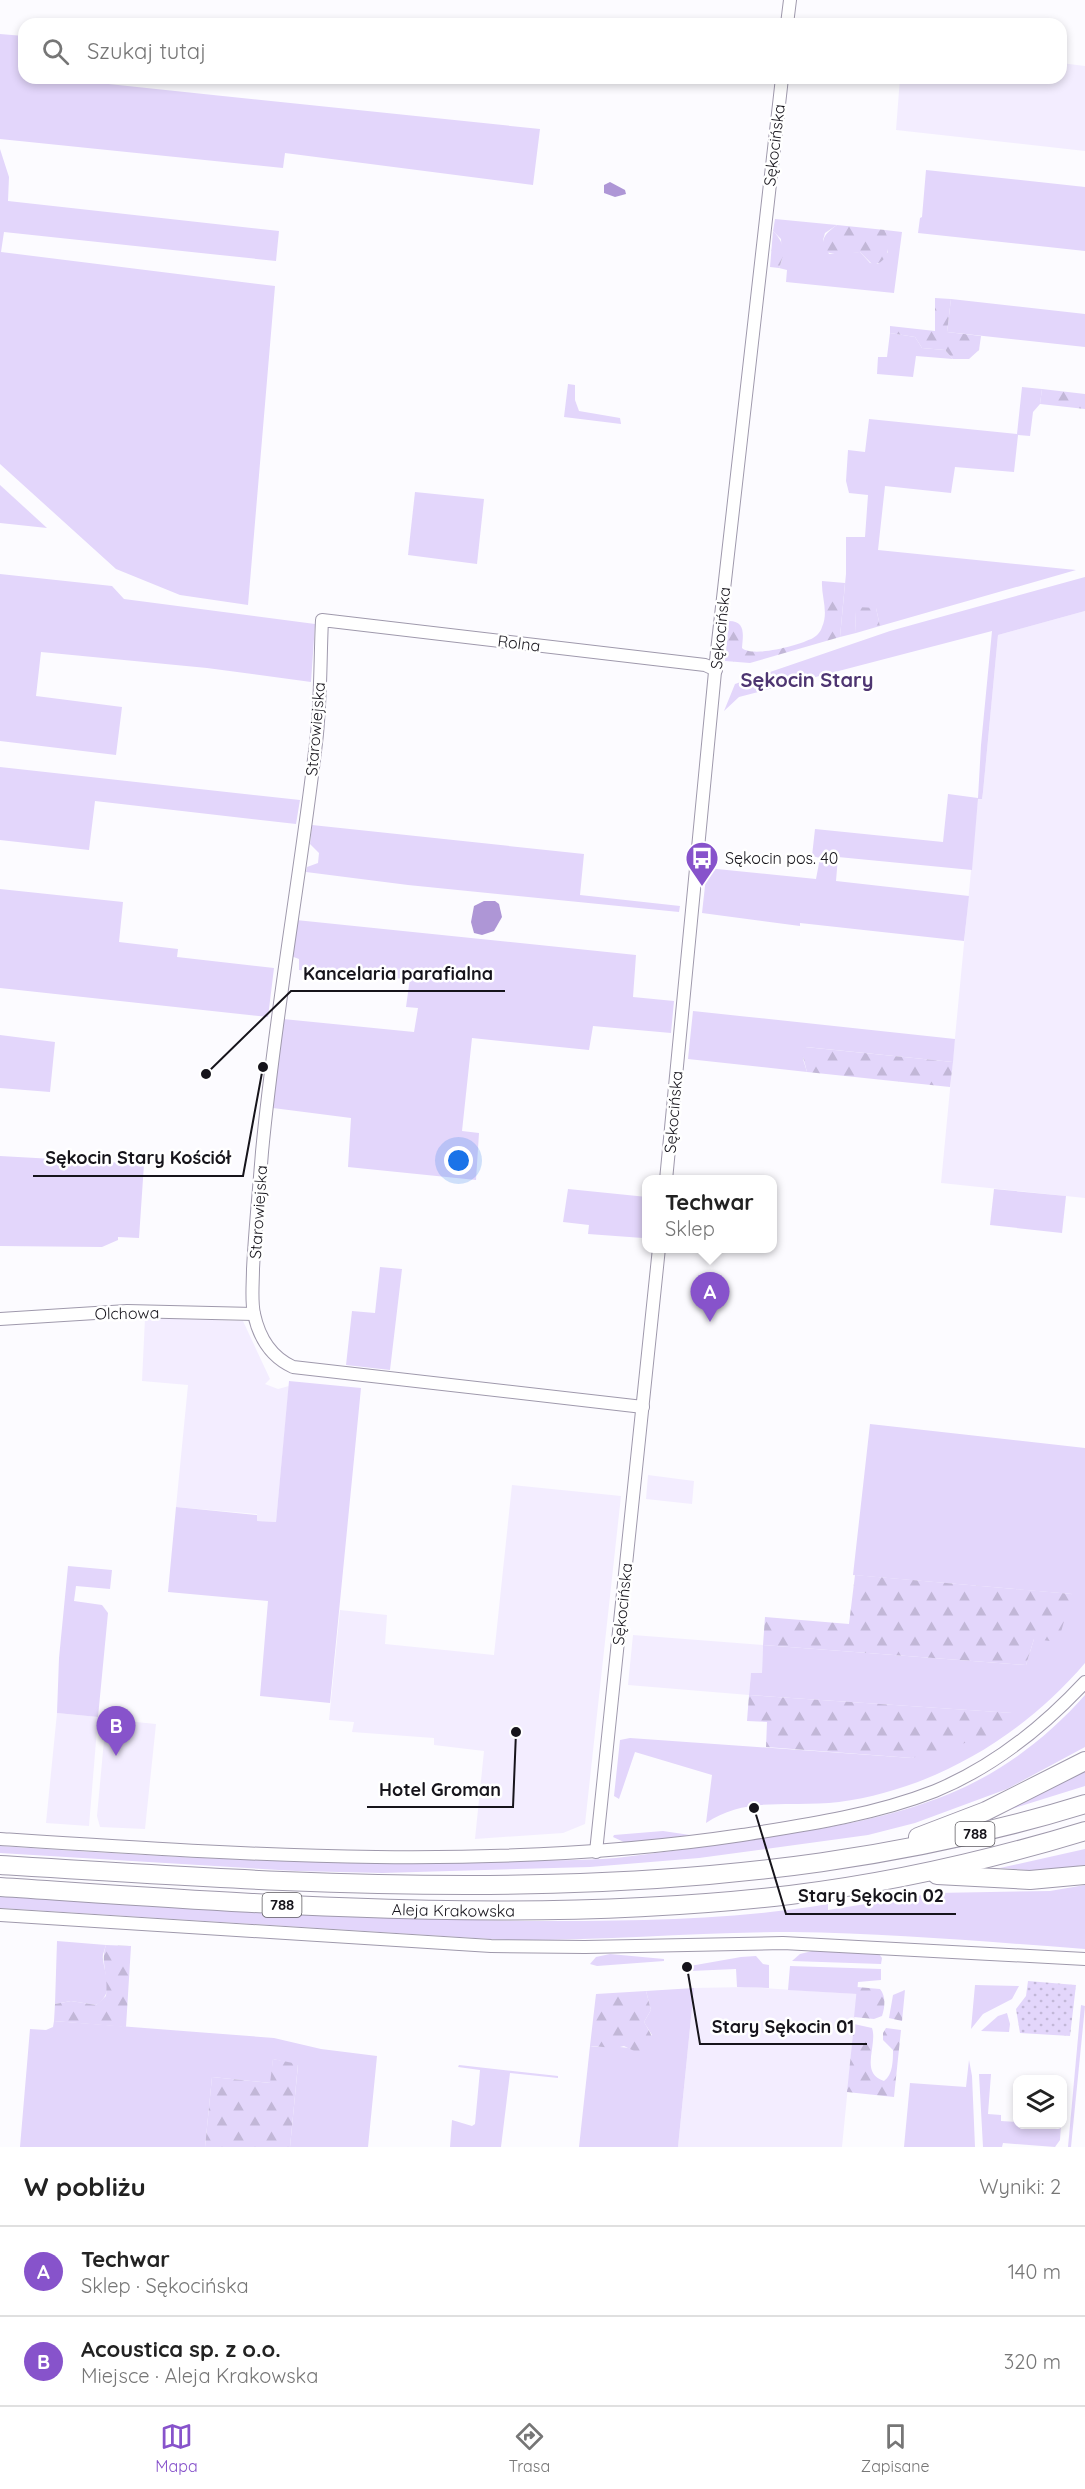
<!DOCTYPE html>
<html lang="pl">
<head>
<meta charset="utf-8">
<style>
	:root { --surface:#fff; --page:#f6f6f6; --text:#222; --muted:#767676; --line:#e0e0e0; --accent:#8753cb }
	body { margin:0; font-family:Quicksand,sans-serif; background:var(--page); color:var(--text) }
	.controls { position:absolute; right:18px; bottom:18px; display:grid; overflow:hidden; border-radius:12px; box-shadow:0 3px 9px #0003 }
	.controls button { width:54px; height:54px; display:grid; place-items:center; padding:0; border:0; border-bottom:2px solid var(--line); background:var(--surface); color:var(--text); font:30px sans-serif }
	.you { position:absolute; left:459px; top:1161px; width:21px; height:21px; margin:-15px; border:4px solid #fff; border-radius:50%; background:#1a73e8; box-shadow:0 0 0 9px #1a73e833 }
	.badge { display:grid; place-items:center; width:39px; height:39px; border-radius:50%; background:var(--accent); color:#fff; font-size:20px; font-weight:700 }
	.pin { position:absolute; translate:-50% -50px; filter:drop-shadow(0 2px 3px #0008) }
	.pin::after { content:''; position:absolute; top:32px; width:21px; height:18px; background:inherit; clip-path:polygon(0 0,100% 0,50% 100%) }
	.popup { position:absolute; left:642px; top:1175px; width:135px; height:78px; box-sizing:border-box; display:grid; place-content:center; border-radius:12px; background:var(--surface); filter:drop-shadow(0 2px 4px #0005); font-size:20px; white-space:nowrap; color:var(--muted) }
	.popup b { font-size:22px; color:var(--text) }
	.popup::after { content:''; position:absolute; left:50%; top:100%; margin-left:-12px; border:12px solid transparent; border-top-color:var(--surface) }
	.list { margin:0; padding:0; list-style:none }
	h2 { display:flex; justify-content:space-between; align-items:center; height:78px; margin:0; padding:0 24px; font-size:26px }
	h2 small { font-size:20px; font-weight:400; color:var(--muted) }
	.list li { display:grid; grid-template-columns:39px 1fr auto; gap:18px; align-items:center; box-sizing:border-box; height:90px; padding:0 24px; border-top:2px solid var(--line) }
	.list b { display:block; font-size:22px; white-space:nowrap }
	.list p { margin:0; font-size:20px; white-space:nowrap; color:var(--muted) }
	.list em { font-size:20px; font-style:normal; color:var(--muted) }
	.icon { flex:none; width:33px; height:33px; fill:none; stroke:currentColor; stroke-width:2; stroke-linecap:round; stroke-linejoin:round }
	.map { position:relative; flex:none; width:1085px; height:2147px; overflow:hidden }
	.search { position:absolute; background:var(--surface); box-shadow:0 3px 9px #0003; left:18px; right:18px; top:18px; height:66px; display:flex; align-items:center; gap:15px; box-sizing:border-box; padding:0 21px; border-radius:18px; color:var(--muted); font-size:22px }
	.sheet { height:258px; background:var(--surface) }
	nav { display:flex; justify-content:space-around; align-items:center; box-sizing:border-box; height:84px; border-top:2px solid var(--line); background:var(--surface); font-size:16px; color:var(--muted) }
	nav a { display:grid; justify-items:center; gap:3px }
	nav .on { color:var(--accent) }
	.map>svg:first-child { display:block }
	.built { fill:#f3edff }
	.green { fill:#e3d6fb }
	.forest { fill:url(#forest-firs) }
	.garden { fill:url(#garden-dots) }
	.water { fill:#ae96d6 }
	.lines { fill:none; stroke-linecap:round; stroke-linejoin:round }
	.minor-casing { stroke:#9f99ac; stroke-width:14 }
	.primary-casing { stroke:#9f99ac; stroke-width:20 }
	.minor { stroke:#fff; stroke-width:12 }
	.primary { stroke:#fff; stroke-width:18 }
	.labels { text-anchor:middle; stroke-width:5; stroke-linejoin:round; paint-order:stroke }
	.shield { fill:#fff; stroke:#5c5a5f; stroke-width:1.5 }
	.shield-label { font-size:15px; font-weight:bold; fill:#16141b }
	.street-label { font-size:16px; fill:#16141b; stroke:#fff }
	.poi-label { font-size:16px; fill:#16141b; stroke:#fff; text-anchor:start }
	.quarter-label { font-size:20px; font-weight:bold; fill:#4e3571; stroke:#fff }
	.leader { fill:none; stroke:#16141b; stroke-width:2 }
	.callout-dot { fill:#16141b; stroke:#fff; stroke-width:2 }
	.callout-label { font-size:18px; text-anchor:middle; font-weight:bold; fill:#16141b; stroke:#fff; stroke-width:5; stroke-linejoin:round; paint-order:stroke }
</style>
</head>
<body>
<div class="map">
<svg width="1085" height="2147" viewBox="0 0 1085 2147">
	<defs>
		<pattern id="forest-firs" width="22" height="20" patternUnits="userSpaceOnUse" patternTransform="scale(1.5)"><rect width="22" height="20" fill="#e3d6fb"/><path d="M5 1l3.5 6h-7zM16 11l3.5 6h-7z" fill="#c2b7d7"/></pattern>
		<pattern id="garden-dots" width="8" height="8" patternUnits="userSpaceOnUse" patternTransform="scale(1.5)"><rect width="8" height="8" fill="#e3d6fb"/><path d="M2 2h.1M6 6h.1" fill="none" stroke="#c2b7d7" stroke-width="1.8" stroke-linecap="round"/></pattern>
	</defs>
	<rect width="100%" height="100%" fill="#fcfbff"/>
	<!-- built -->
	<g class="built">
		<polygon points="1061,63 1085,66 1085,151 896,130 900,78 1061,78"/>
		<polygon points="1085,611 1085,1198 941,1183 978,798 982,799 983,792 998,635"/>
		<polygon points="145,1318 243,1321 270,1379 265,1384 278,1389 289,1386 276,1522 257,1521 257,1514 176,1507 188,1385 142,1381"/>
		<polygon points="648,1475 694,1481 692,1504 646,1499"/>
		<polygon points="512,1485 621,1496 585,1824 563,1833 475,1839 484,1751 434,1745 434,1738 352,1732 354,1722 329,1720 340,1610 387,1615 385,1644 494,1655"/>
		<polygon points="633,1635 763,1645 762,1674 751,1674 749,1695 628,1685"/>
		<polygon points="57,1713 98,1717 89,1826 46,1823"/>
		<polygon points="106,1719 156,1724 145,1829 100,1827 97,1816"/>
		<polygon points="746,1987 857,1994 842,2147 678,2147 694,1988"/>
	</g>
	<!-- green -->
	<g class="green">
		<polygon points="0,34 24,36 24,78 99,78 99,83 540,129 533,185 285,153 283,168 0,139"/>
		<polygon points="0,149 9,177 8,201 279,231 276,261 4,232 1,252 275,286 248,605 180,595 116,569 0,464"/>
		<polygon points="926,170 1085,187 1085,251 918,233 920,218 922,217"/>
		<polygon points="775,219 837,225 825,233 823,240 829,254 860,252 870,263 878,264 888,252 885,230 902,232 894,293 786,282 787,270 779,268 782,260 781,239 773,231"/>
		<polygon points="951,299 1085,314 1085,347 947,332"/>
		<polygon points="890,333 915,337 922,348 945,350 953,359 916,356 913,377 877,374 878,357 887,357"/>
		<polygon points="568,384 575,385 575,400 579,411 620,418 621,424 564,417"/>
		<polygon points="1022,387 1042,389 1040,404 1033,412 1030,436 1018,435 1014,472 955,467 951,493 885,486 878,550 1076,570 880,626 876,608 855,612 856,633 840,637 846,574 846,537 865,537 868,495 849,493 846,481 848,450 865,452 869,419 1017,434"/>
		<polygon points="0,485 47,528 0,523"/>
		<polygon points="415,492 484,499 477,564 408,555"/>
		<polygon points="0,574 112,586 124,599 315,624 311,682 207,668 41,652 36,696 122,707 116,755 0,741"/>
		<polygon points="1085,577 1085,611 998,635 983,792 982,799 978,799 972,870 838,857 836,881 969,896 964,941 800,923 800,926 702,913 707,868 816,879 820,858 812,856 815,829 943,842 948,794 978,798 981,745 992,631 739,697 724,711 735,684 890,631"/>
		<polygon points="0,767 300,800 296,824 95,801 89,850 0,840"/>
		<polygon points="312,825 584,854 580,895 680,906 679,912 408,885 306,872 307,867 318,863 319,853 310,844"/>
		<polygon points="0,889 123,902 119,942 178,949 177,957 274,968 268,1017 0,988"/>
		<polygon points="296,920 636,955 633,997 674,1001 671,1033 593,1026 589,1050 472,1038 462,1131 479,1133 476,1180 348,1167 351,1118 273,1108 283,1019 414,1032 418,1008 406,1007 410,978 385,979 299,970 299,959 291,956"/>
		<polygon points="693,1011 955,1039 953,1062 806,1047 803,1059 807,1072 688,1059"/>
		<polygon points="0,1035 55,1042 50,1092 0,1088"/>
		<polygon points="0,1156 144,1164 139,1238 118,1237 118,1240 102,1247 0,1246"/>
		<polygon points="568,1189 647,1197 647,1235 643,1238 588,1234 589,1225 563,1222"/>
		<polygon points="994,1189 1066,1196 1062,1233 990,1225"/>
		<polygon points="380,1267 402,1269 390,1370 346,1365 352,1311 375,1313"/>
		<polygon points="289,1381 361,1388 330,1703 260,1696 268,1601 168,1592 176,1507 257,1515 257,1521 276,1522"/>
		<path d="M870 1424 1085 1448V1663C1023 1736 935 1789 839 1802 794 1808 746 1795 706 1823L712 1775 635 1752 619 1799 614 1796 620 1740 630 1738 912 1758 1012 1713 749 1695 751 1673H762L763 1645 1026 1665 1034 1639 1072 1594 853 1575Z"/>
		<polygon points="68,1566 112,1570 110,1589 76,1586 74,1601 102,1605 108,1613 98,1717 57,1713 59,1658"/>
		<path d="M1085 1695V1747L1007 1789 915 1823 868 1835 699 1858 590 1867 382 1873 296 1871 0 1853V1846C165 1857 332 1867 498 1861 537 1860 577 1861 616 1858 659 1853 703 1847 745 1840 815 1830 883 1821 949 1794 1002 1772 1047 1738 1085 1695Z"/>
		<polygon points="1085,1771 1085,1786 1008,1810"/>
		<polygon points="663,1831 690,1835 628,1844 613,1837 614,1835"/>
		<polygon points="1085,1849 1085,1865 1042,1871 1000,1868"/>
		<path d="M1085 1885V1949C988 1942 890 1933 793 1932 697 1932 602 1941 506 1940L0 1908V1896C175 1906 350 1919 525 1921 626 1921 728 1921 828 1904V1910L935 1893 1050 1891Z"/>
		<path d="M57 1941 106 1945C105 1949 102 1955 103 1959 105 1977 115 1993 96 2005L71 2001 55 2004Z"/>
		<polygon points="812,1951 879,1954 882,1958 881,1964 792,1961 800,1954"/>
		<polygon points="610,1954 664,1959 664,1961 597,1966 590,1964 596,1957"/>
		<polygon points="756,1956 763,1964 769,1965 769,1988 737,1987 736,1969 690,1971 690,1966 741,1957"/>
		<polygon points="790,1966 881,1969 881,1980 858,1982 857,1994 788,1990"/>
		<polygon points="975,1985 1019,1986 1012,1999 983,2014 971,2029"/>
		<path d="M694 1988 678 2147H579L590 2046C601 2048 622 2045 631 2049L652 2035 644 2022 651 2010 646 1991Z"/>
		<polygon points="1081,2005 1085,2006 1071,2147 1068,2147"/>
		<polygon points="1007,2013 1010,2024 1009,2032 981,2031 998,2016"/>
		<polygon points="54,2021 274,2038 321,2049 377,2056 368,2147 290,2147 298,2065 273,2059 271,2083 212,2077 205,2147 20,2147 30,2029 46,2030 53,2027"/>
		<polygon points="969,2060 972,2076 975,2147 904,2147 910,2083 966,2087"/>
		<polygon points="459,2065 558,2076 558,2078 510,2073 501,2147 450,2147 452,2120 472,2126 475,2124 480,2070 458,2067"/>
		<polygon points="979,2074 991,2074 988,2114 1001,2115 1001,2121 1017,2122 1018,2124 1061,2125 1060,2140 1055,2147 1003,2143 1002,2147 983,2147"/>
	</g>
	<!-- forest -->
	<g class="forest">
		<path d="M837 225 885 230C890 244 891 261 873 265L860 252 839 255 826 252C819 239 826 233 837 225Z"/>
		<path d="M773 231C785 243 785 253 779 268L770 267Z"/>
		<polygon points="935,298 951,299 947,332 981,336 979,350 969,359 953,359 945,350 922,348 915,337 890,333 890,326 935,331"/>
		<polygon points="1042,389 1085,394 1085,409 1040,404"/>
		<path d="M822 581 845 583 840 637 750 663 725 661 729 621C746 621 743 635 742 648 753 658 800 645 813 638 817 636 821 631 822 627 829 612 821 596 822 581Z"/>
		<polygon points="857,607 876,608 880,626 856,633 855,612"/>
		<polygon points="805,1047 953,1062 950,1087 807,1072 802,1053"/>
		<polygon points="855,1575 1072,1594 1058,1642 1034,1639 1026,1665 763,1645 765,1617 849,1624"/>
		<polygon points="749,1695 1013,1713 986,1737 912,1758 766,1747 767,1722 747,1721"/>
		<path d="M106 1945 131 1946 126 2027 54 2021 55 2004 71 2001 96 2005 106 1996C109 1976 100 1962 106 1945Z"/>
		<path d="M857 1987 880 1989C886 1996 885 2007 882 2016L874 2019 854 2017Z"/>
		<polygon points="905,1990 902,2021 889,2018 893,1995"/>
		<path d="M646 1991 651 2010 644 2022C652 2035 659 2046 640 2054L624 2046 616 2048 590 2046 596 1994Z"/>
		<path d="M854 2024 872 2028C878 2045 859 2073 884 2081 893 2075 893 2060 893 2050L883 2040V2033L886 2028 901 2030 894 2097 847 2092Z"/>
		<polygon points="273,2059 298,2064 290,2147 205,2147 212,2077 270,2083"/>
	</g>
	<!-- garden -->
	<polygon class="garden" points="1028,1981 1076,1985 1070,2036 1020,2033 1016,2009 1026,1996"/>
	<!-- water -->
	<g class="water">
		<polygon points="610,182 625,190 626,194 615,197 604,193 604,185"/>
		<polygon points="484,901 495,901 499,904 502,917 494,931 482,935 474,933 471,922 474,906"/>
	</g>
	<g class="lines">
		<defs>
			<g id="minor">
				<polyline points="787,24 790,0"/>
				<polyline points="666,1180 717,651 782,78"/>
				<polyline points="0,1319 127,1311 254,1314"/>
				<path d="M643 1407 293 1367C271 1357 259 1337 254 1314 251 1300 253 1284 253 1269 255 1230 259 1191 262 1152 275 1014 300 879 316 743 321 702 320 661 322 620L705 665 716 670"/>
				<path d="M0 1839C246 1855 497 1872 742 1835 806 1825 874 1815 935 1791 993 1767 1043 1727 1085 1682"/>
				<polyline points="596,1852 659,1248"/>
				<polyline points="0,1915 491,1946 585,1947 783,1943 1085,1959"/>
			</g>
			<g id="primary">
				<polyline points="918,1837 986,1811 1085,1761"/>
				<path d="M0 1865C363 1888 732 1913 1085 1804"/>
				<polyline points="937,1875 1030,1880 1085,1875"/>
				<path id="s1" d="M0 1887C263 1904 527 1926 790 1895 889 1883 990 1860 1085 1831"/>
			</g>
		</defs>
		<!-- minor casing -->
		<use href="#minor" class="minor-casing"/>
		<!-- primary casing -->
		<use href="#primary" class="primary-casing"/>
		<!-- minor -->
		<use href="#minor" class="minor"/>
		<!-- primary -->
		<use href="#primary" class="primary"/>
	</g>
	<!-- icons -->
	<defs>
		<symbol id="bus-pin" viewBox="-11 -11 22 30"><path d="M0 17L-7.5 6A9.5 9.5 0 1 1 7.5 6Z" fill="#8753cb" stroke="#fff"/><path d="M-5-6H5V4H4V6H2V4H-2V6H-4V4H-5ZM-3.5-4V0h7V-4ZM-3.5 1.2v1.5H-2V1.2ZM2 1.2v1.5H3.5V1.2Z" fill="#fff"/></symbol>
	</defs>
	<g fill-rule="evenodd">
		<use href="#bus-pin" x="683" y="839" width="38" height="52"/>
	</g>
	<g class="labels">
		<!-- shield labels -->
		<g class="shield">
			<rect x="955.5" y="1822" width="39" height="24" rx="4.5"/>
			<rect x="262.5" y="1893" width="39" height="24" rx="4.5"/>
		</g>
		<g class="shield-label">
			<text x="975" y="1839">788</text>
			<text x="282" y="1910">788</text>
		</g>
		<!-- street labels -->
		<g class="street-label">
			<text transform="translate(774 145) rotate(-83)" y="6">Sękocińska</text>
			<text transform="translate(720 628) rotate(-84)" y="6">Sękocińska</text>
			<text transform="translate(519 643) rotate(7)" y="6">Rolna</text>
			<text transform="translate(315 729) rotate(-85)" y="6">Starowiejska</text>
			<text transform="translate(673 1112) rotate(-85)" y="6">Sękocińska</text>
			<text transform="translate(258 1212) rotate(-86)" y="6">Starowiejska</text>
			<text transform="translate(127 1313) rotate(-1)" y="6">Olchowa</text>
			<text transform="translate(622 1604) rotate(-84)" y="6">Sękocińska</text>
			<text dy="6" stroke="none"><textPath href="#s1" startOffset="454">Aleja Krakowska</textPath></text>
		</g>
		<!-- poi labels -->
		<g class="poi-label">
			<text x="725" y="864">Sękocin pos. 40</text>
		</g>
		<!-- quarter labels -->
		<g class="quarter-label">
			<text x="807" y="687">Sękocin Stary</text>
		</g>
	</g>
	<!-- callouts -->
	<path class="leader" d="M206 1074L291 991H505M263 1067L243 1176H33M516 1732L513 1807H367M754 1808L786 1914H956M687 1967L700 2044H867"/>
	<g class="callout-dot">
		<circle cx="206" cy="1074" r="6"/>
		<circle cx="263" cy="1067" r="6"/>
		<circle cx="516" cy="1732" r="6"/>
		<circle cx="754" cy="1808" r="6"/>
		<circle cx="687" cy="1967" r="6"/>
	</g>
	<g class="callout-label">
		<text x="398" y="980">Kancelaria parafialna</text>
		<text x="138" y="1164">Sękocin Stary Kościół</text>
		<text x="440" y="1796">Hotel Groman</text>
		<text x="871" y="1902">Stary Sękocin 02</text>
		<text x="783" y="2033">Stary Sękocin 01</text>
	</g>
</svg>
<div class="controls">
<button><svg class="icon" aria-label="layers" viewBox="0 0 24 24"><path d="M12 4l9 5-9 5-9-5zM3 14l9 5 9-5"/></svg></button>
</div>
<div class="you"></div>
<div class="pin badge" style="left:710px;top:1322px">A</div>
<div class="popup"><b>Techwar</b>Sklep</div>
<div class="pin badge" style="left:116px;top:1756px">B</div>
<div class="search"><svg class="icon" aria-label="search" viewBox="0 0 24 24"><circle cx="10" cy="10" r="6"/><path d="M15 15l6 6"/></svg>Szukaj tutaj</div>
</div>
<section class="sheet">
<h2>W pobliżu<small>Wyniki: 2</small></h2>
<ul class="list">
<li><span class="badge">A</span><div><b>Techwar</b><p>Sklep · Sękocińska</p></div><em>140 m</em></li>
<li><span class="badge">B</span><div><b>Acoustica sp. z o.o.</b><p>Miejsce · Aleja Krakowska</p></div><em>320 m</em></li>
</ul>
</section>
<nav>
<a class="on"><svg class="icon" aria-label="map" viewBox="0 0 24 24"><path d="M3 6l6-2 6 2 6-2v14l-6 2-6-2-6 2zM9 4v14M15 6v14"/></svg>Mapa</a>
<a><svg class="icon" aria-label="directions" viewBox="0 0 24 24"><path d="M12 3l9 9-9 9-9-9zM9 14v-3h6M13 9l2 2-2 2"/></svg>Trasa</a>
<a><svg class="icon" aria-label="saved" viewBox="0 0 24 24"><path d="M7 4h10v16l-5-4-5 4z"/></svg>Zapisane</a>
</nav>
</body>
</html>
